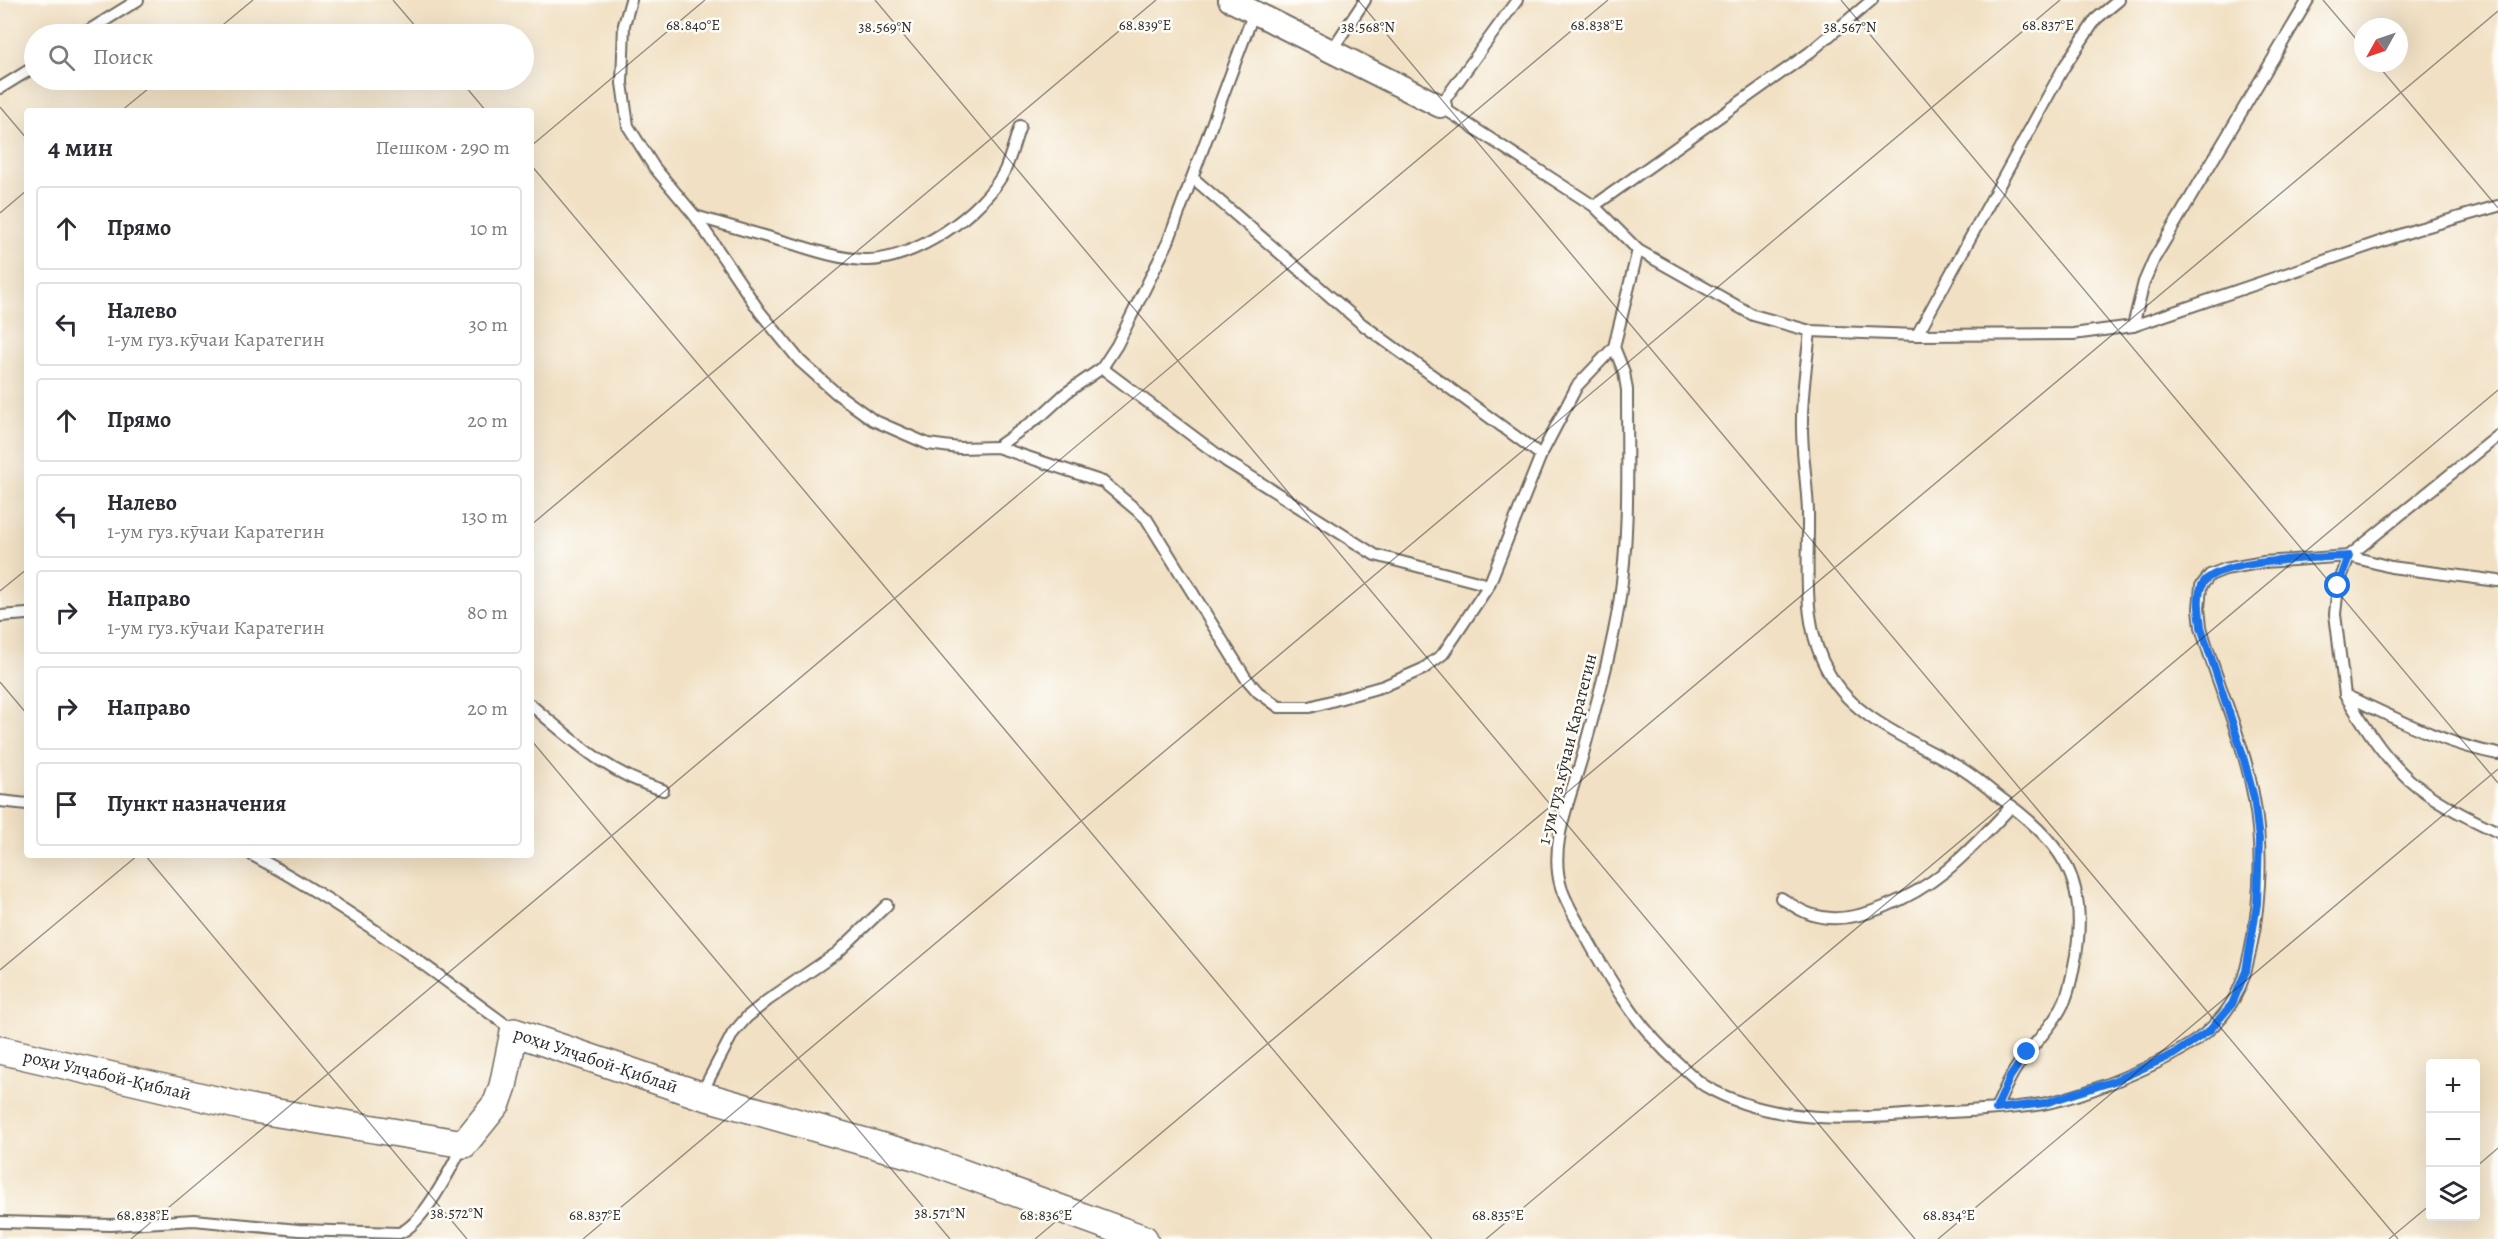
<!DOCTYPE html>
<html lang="ru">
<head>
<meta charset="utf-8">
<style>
	:root { --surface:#fff; --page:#f2f2f3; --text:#2b2b33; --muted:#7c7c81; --line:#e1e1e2 }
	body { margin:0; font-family:Alegreya,serif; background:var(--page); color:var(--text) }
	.controls { position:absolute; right:18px; bottom:18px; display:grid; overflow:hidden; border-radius:6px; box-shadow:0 6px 24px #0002 }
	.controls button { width:54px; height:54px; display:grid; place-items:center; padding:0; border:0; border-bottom:2px solid var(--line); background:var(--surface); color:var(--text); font:30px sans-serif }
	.compass { position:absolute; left:2354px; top:18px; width:54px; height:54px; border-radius:50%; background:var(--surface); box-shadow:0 6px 24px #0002; rotate:230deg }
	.stop { position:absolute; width:18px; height:18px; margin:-14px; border:4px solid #1a73e8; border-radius:50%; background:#fff }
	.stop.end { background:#1a73e8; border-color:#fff; box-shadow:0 2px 6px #0008 }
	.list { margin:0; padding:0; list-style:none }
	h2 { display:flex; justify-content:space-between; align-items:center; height:78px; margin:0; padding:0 24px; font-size:26px }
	h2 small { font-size:20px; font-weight:400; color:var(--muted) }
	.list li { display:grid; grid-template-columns:39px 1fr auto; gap:18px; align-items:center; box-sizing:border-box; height:84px; margin:0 12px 12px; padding:0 12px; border:2px solid var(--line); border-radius:6px }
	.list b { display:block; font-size:22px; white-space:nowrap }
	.list p { margin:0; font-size:20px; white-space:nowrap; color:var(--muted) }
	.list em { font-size:20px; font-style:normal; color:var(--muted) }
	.icon { flex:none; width:33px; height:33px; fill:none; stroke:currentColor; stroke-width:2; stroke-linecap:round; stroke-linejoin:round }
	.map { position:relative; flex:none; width:2498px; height:1239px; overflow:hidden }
	.search { position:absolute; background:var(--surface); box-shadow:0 6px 24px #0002; left:24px; top:24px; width:510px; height:66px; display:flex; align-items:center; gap:15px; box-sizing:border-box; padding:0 21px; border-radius:33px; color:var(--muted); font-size:22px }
	.panel { position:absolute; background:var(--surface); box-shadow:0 6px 24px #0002; left:24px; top:108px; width:510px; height:750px; border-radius:6px }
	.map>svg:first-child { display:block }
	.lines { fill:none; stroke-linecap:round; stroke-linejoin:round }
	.service-casing { stroke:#706a60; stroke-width:14 }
	.minor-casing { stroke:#706a60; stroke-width:26 }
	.tertiary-casing { stroke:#706a60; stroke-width:30 }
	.service { stroke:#fff; stroke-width:10 }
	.minor { stroke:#fff; stroke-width:22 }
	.tertiary { stroke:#fff; stroke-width:27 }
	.route { stroke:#1a73e8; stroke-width:8 }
	.ticks { fill:none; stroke:#2b2b2b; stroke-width:1.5; stroke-opacity:0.45 }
	.labels { text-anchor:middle; stroke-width:5; stroke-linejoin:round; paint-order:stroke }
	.street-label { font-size:18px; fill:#2b2b2b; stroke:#fdfcf7 }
	.ticks-label { font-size:15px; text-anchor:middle; fill:#2b2b2b; stroke:#fdfcf7; stroke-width:5; stroke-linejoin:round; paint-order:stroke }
</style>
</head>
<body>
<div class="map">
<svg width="2498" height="1239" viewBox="0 0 2498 1239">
	<rect width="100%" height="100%" fill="#fdfcf7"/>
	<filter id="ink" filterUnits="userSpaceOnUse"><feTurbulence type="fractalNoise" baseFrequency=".0167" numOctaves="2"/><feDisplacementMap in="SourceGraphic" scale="12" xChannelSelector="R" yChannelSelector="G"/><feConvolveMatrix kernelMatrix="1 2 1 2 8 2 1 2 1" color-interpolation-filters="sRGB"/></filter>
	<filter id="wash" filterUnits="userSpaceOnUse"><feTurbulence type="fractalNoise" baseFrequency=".008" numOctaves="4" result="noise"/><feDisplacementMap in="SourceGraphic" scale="24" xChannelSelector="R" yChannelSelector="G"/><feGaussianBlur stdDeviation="1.35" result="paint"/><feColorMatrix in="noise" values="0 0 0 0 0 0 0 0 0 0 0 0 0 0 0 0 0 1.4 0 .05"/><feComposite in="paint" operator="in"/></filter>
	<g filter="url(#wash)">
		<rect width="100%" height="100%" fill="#f1e0c3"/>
	</g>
	<g filter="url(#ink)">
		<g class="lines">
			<defs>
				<g id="service">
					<polyline points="631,0 624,25 622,83 628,126 654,167 695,216 760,312 800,361 836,393 873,420 928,444 959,448 997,447 1103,482 1146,518 1245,677 1258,692 1279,707 1310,707 1384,686 1423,669 1443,654 1489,585 1541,455 1577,386 1614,347"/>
					<polyline points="1517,0 1440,106 1594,206 1638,250 1753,315 1810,331 1917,335 2073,334 2133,326 2415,230 2498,206"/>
					<polyline points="83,34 138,0"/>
					<polyline points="1331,51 1365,0"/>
					<polyline points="0,88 34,67"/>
					<polyline points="1193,178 1362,324 1541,455"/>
					<polyline points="1594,206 1809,53 1872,0"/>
					<path d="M695 216C729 226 763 236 797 245 818 252 841 259 864 260 913 262 984 213 1005 170 1011 156 1015 140 1020 126"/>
					<path d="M1638 250 1614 347 1624 372 1627 390C1627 462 1630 534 1619 604 1611 654 1596 705 1583 754 1572 795 1548 844 1561 887 1566 903 1576 919 1584 933 1610 981 1638 1028 1679 1064 1687 1071 1696 1080 1705 1086 1774 1126 1855 1119 1931 1113 1968 1111 2005 1110 2042 1104 2085 1096 2182 1058 2212 1027 2228 1012 2240 991 2246 969 2260 916 2264 853 2254 799 2244 740 2217 685 2201 627L2199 608 2201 586 2210 575 2225 569 2264 562 2349 556 2391 567 2498 581"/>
					<polyline points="2133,326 2144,282 2154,259 2308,0"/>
					<path d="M1810 331C1807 361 1802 390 1802 419 1801 450 1807 481 1808 512 1809 568 1800 625 1830 675 1856 720 1914 741 1957 766 1972 774 1985 786 1998 796 2059 841 2089 876 2076 955 2073 970 2071 986 2065 1000 2055 1024 2034 1043 2019 1064 2009 1077 2003 1093 1996 1109"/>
					<polyline points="1917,335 2064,67 2096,19 2119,0"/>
					<polyline points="1102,368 1226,461 1375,555 1489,585"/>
					<path d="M2498 436 2349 556 2338 586 2335 614 2345 695C2395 718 2444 744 2498 754"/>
					<polyline points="997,447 1042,415 1066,393 1102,368 1117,345 1168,242 1254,12"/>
					<polyline points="0,616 27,614"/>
					<path d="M2345 695C2366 728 2386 762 2417 786 2441 805 2471 819 2498 832"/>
					<path d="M531 705C574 741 608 774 663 790"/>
					<polyline points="0,801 27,804"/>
					<path d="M252 855C346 905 429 968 514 1031"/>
					<path d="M1781 898C1794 906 1806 915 1822 917 1843 921 1864 915 1884 907 1942 884 1970 849 2012 806"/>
					<polyline points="701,1094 733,1033 747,1017 768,1000 837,953 887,905"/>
					<path d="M0 1222 111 1225 194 1220 298 1230 399 1233C423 1225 452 1167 463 1145"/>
				</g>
				<polyline id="minor" points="1230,0 1440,106"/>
				<g id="tertiary">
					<path id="s1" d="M0 1050 254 1109 464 1144 497 1103 503 1086 514 1032 700 1095 918 1157 1144 1239"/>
				</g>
			</defs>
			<!-- service casing -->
			<use href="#service" class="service-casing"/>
			<!-- minor casing -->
			<use href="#minor" class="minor-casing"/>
			<!-- tertiary casing -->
			<use href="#tertiary" class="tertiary-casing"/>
			<!-- service -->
			<use href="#service" class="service"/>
			<!-- minor -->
			<use href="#minor" class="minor"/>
			<!-- tertiary -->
			<use href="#tertiary" class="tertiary"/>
		</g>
	</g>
	<g class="lines" filter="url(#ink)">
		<!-- route -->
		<path class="route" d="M2027 1052 2010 1077 1996 1109 2045 1103 2114 1081 2174 1054 2210 1030 2232 1004 2246 971 2257 904 2259 839 2254 798 2242 752 2201 627C2200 614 2196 598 2202 585 2213 559 2321 558 2349 556L2338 586"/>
	</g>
	<!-- ticks -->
	<path class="ticks" d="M393 0 422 34M875 0 1915 1239M1358 0 2398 1239M1841 0 2498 783M2323 0 2363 47M212 34 253 0M2376 63 2498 208M460 80 486 111M0 107 27 139M121 111 159 80M531 146 705 0M531 165 1432 1239M0 213 27 190M531 525 1156 0M0 591 27 569M0 682 27 714M531 740 950 1239M145 855 467 1239M0 970 138 855M2476 1167 2498 1148M131 1239 1608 0M583 1239 2060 0M1035 1239 2498 11M1486 1239 2498 390M1938 1239 2498 769M2389 1239 2430 1205"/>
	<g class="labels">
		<!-- street labels -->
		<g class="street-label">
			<text transform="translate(1567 749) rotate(-76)" y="6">1-ум гуз.кӯчаи Каратегин</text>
			<text dy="6" stroke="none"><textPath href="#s1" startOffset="686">роҳи Улҷабой-Қиблаӣ</textPath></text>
			<text dy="6" stroke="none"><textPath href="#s1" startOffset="110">роҳи Улҷабой-Қиблаӣ</textPath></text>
		</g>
	</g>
	<g class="ticks-label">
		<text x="1597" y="30">68.838°E</text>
		<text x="2048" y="30">68.837°E</text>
		<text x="693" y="30">68.840°E</text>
		<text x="1145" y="30">68.839°E</text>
		<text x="1368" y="32">38.568°N</text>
		<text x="885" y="32">38.569°N</text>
		<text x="1850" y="32">38.567°N</text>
		<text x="457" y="1218">38.572°N</text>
		<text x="940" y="1218">38.571°N</text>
		<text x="143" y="1220">68.838°E</text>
		<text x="595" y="1220">68.837°E</text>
		<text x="1046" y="1220">68.836°E</text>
		<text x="1498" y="1220">68.835°E</text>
		<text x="1949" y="1220">68.834°E</text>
	</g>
</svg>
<div class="controls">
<button>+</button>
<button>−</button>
<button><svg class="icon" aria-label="layers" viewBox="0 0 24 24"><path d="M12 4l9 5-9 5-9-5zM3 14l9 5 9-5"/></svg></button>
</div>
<svg class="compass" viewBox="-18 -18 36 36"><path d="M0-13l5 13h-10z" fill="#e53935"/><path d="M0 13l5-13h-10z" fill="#7c7c81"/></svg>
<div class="stop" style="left:2338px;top:586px"></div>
<div class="stop end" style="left:2027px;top:1052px"></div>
<div class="search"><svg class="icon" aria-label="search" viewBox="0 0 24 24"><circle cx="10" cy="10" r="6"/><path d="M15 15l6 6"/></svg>Поиск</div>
<section class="panel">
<h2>4 мин<small>Пешком · 290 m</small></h2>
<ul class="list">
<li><svg class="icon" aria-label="ahead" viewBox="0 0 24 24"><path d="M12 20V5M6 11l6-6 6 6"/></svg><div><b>Прямо</b></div><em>10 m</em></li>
<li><svg class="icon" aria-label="left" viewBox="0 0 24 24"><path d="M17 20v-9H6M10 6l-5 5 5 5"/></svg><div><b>Налево</b><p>1-ум гуз.кӯчаи Каратегин</p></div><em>30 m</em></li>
<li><svg class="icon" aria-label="ahead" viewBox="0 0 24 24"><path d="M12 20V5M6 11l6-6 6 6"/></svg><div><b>Прямо</b></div><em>20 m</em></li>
<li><svg class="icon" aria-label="left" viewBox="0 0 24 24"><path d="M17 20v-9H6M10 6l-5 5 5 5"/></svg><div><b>Налево</b><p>1-ум гуз.кӯчаи Каратегин</p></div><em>130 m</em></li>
<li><svg class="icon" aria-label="right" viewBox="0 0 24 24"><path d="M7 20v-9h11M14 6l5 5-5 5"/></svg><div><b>Направо</b><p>1-ум гуз.кӯчаи Каратегин</p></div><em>80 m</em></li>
<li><svg class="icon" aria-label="right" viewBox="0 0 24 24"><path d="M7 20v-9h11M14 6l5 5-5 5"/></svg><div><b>Направо</b></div><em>20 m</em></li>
<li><svg class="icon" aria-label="arrive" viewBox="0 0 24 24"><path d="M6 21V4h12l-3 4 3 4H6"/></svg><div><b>Пункт назначения</b></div></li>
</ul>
</section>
</div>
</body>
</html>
